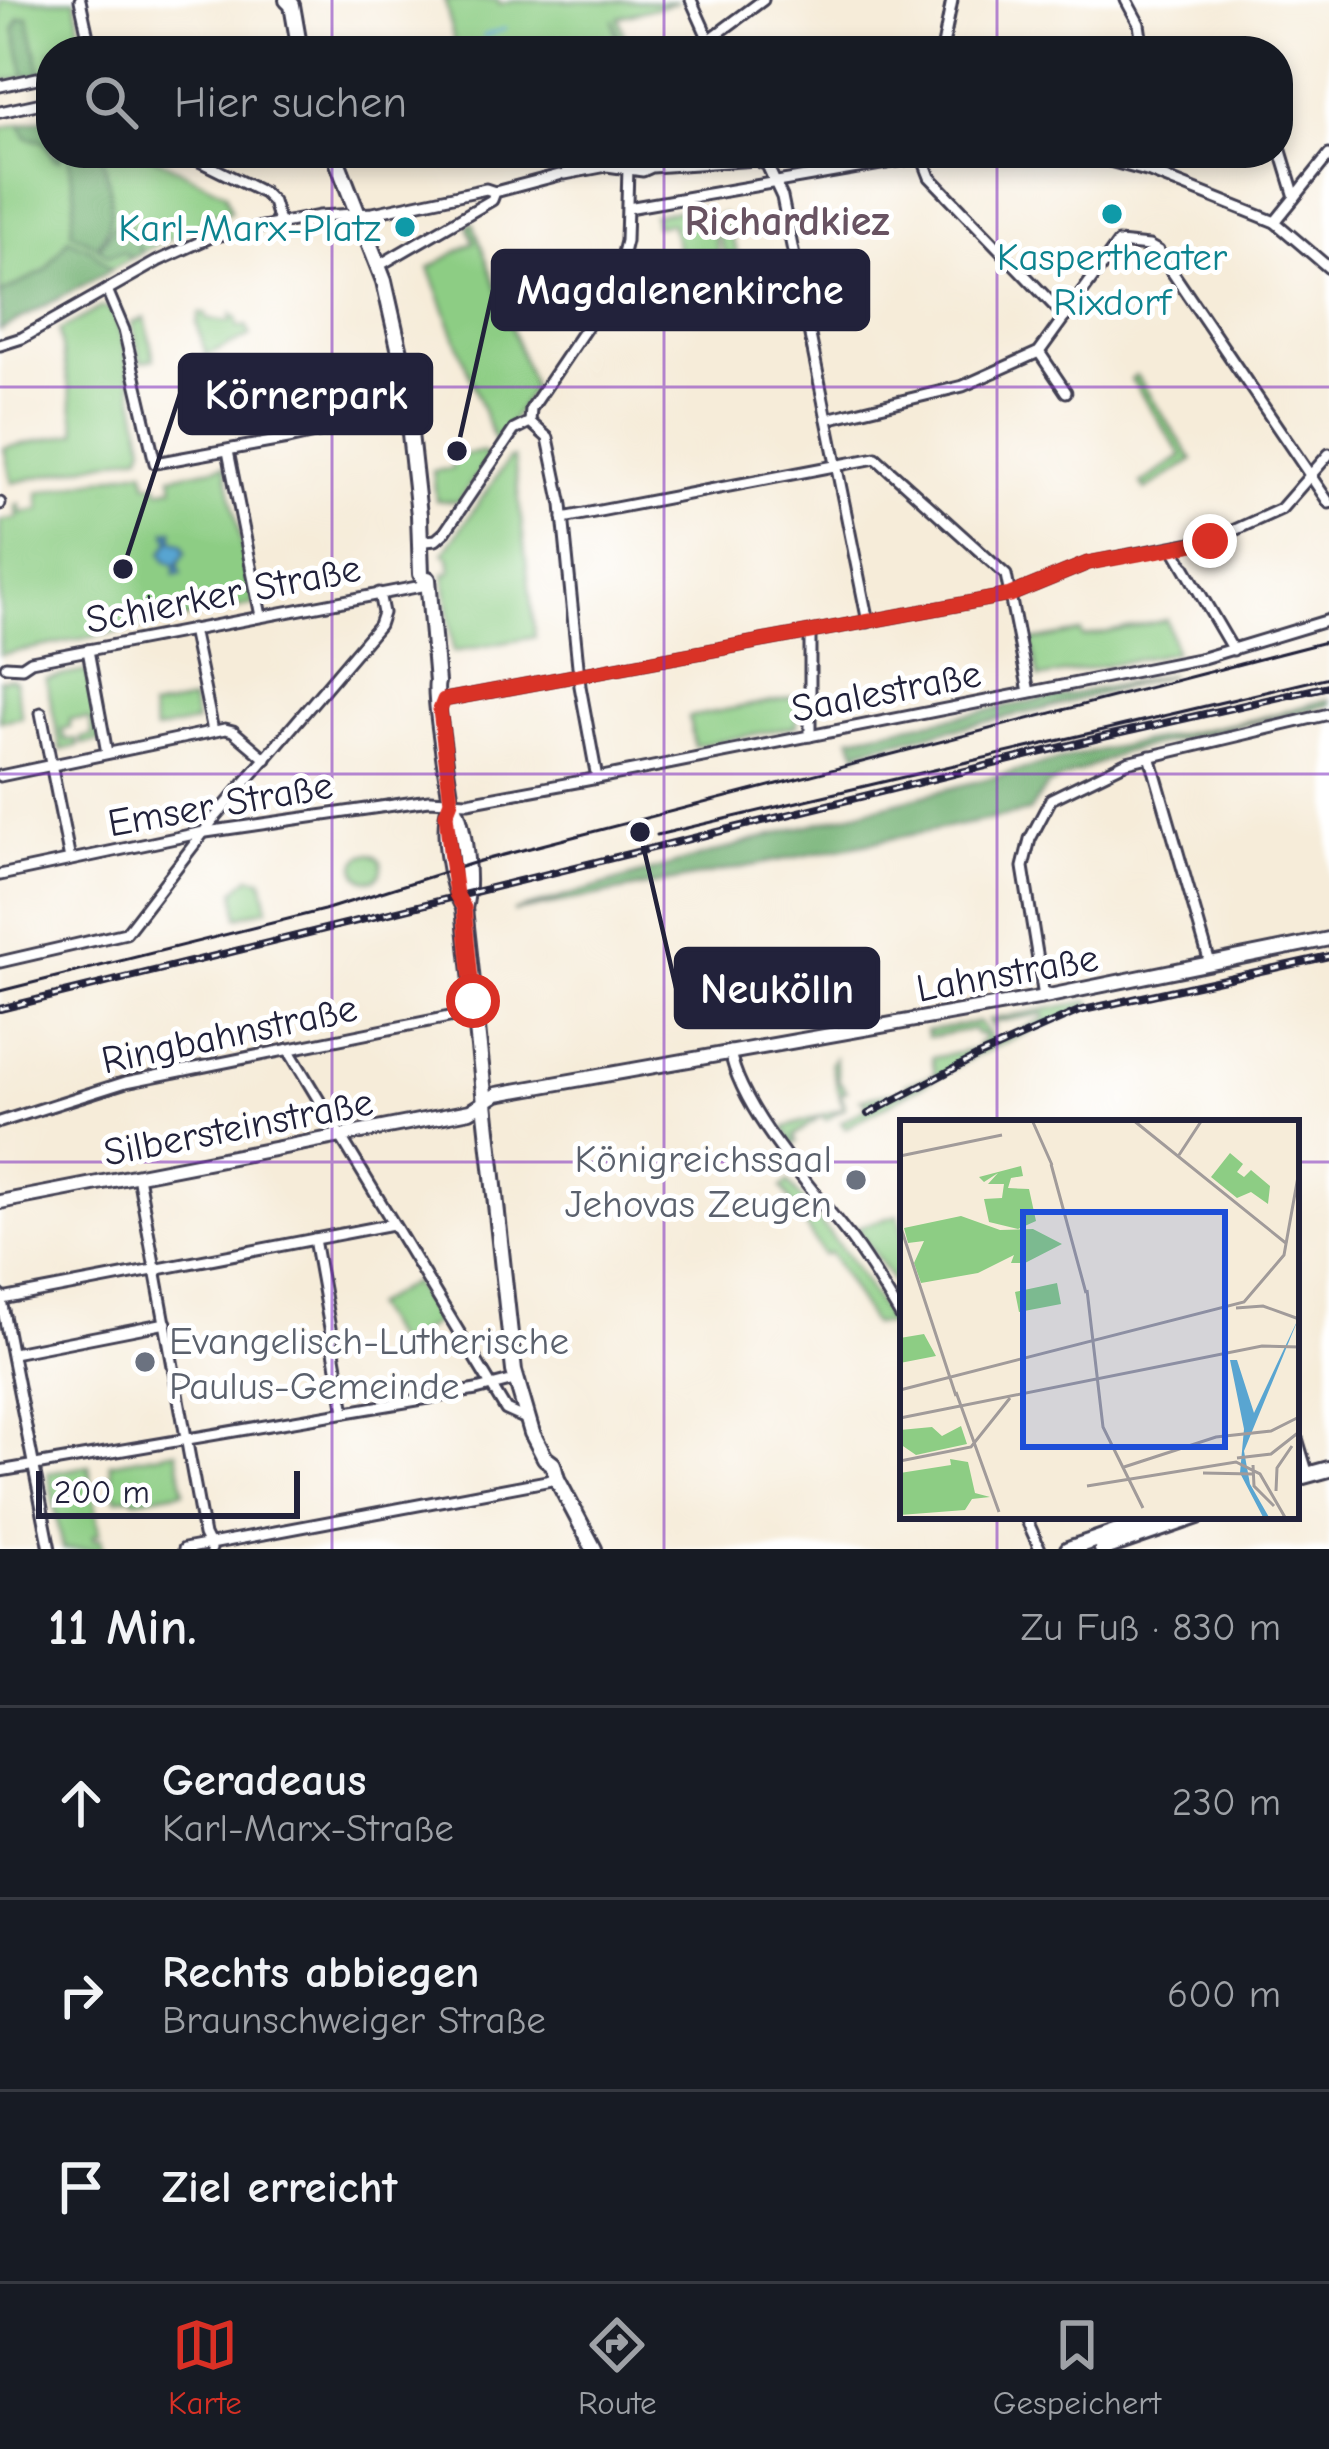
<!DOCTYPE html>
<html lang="de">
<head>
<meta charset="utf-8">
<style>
	:root { --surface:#171b24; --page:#20242c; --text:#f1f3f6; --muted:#9ea1a6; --line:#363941; --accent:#d93025 }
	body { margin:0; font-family:"Comic Neue",sans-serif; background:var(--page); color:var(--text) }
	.scale { position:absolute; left:36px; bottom:30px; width:264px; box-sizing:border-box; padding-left:12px; border:6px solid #22223b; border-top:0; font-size:33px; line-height:42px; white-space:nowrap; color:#22223b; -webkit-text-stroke:9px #fff; paint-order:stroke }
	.stop { position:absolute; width:36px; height:36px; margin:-27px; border:9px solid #d93025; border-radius:50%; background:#fff }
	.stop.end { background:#d93025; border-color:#fff; box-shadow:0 3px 12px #0008 }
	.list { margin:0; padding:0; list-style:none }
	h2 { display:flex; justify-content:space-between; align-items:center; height:156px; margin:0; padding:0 48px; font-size:51px }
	h2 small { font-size:39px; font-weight:400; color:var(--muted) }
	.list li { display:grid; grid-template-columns:78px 1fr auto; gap:36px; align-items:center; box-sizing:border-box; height:192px; padding:0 48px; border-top:3px solid var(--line) }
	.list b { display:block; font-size:45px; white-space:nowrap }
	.list p { margin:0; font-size:39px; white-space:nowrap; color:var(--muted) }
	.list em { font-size:39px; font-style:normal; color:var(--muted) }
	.icon { flex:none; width:66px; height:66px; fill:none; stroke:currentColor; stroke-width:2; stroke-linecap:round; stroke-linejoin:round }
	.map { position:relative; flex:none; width:1329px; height:1549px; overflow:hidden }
	.search { position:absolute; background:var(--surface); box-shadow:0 6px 18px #0003; left:36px; right:36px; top:36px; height:132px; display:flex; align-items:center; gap:30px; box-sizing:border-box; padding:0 42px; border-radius:48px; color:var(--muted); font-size:45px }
	.sheet { height:732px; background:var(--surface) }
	nav { display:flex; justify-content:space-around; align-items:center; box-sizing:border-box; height:168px; border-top:3px solid var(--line); background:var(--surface); font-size:33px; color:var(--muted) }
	nav a { display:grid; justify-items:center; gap:6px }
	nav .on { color:var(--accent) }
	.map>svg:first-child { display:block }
	.green { fill:#8dcd84; stroke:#587860; stroke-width:3 }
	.forest { fill:#72b072; stroke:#4a6956; stroke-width:3 }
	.water { fill:#59a5d1; stroke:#3e6486; stroke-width:3 }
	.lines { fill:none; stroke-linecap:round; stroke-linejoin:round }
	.stream { stroke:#59a5d1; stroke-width:3 }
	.minor-casing { stroke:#424053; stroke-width:15 }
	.tertiary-casing { stroke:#424053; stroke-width:18 }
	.secondary-casing { stroke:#424053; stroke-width:20 }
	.minor { stroke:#fff; stroke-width:9 }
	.tertiary { stroke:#fff; stroke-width:12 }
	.secondary { stroke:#fff; stroke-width:14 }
	.tram { stroke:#22223b; stroke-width:3 }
	.rail-casing { stroke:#22223b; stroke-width:8 }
	.rail { stroke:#fff; stroke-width:3; stroke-dasharray:9; stroke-linecap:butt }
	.route { stroke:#d93025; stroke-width:15 }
	.grid { fill:none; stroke:#7b2cbf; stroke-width:3; stroke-opacity:0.55 }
	.culture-dot { fill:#0f9aa8; stroke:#fff; stroke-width:4.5 }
	.worship-dot { fill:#6b7280; stroke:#fff; stroke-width:4.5 }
	.labels { text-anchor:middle; stroke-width:10; stroke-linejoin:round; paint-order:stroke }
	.culture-label { font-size:39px; fill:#0d838f; stroke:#fff; text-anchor:end }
	.street-label { font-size:39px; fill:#22223b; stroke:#fff }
	.worship-label { font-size:39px; fill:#5b616d; stroke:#fff; text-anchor:end }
	.neighbourhood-label { font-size:42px; font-weight:bold; fill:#685362; stroke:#fff }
	.inset-road { fill:none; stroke:#a19b9a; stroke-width:3 }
	.view { fill:#1d4ed8; fill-opacity:0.15; stroke:#1d4ed8; stroke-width:6 }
	.inset-edge { fill:none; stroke:#22223b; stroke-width:6 }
	.leader { fill:none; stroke:#22223b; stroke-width:4.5 }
	.callout-dot { fill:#22223b; stroke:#fff; stroke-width:4.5 }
	.callout { fill:#22223b; stroke:#22223b; stroke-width:4.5 }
	.callout-label { font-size:42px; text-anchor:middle; font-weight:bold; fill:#fff }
</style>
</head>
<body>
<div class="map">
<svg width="1329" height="1549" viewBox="0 0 1329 1549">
	<rect width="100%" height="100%" fill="#fff"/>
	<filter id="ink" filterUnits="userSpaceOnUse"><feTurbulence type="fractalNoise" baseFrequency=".00833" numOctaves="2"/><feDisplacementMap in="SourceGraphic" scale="24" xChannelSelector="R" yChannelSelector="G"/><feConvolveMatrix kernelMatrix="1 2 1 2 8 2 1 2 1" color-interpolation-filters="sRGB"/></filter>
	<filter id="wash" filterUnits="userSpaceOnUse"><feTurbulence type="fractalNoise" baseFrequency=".004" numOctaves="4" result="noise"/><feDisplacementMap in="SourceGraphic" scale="48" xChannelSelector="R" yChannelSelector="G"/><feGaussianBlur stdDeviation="2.7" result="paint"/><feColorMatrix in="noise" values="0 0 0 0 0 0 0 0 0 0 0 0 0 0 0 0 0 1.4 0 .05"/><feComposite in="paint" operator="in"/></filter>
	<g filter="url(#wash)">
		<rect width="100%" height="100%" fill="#f6ecd9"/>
		<!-- green -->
		<g class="green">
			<polygon points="0,0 75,0 85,51 51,51 51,71 0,82"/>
			<polygon points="445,0 498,0 499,4 515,0 678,2 619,17 627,47 623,51 613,19 617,43 612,45 618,46 619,51 456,51"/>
			<polygon points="51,118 51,153 145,153 225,193 231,212 203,216 204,223 149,248 0,330 0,128"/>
			<polygon points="698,207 702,221 710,219 723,270 685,278 671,223 655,226 653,215"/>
			<polygon points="723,214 749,284 773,280 775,290 746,296 737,292 732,256 724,252 718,234 724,232 722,224 716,225 714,217"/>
			<polygon points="473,223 533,387 496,445 429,268 474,242 468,225"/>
			<polygon points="102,307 111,310 122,337 144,445 141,454 12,483 4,448 77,433 59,331"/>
			<polygon points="200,313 206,314 206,319 230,322 231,314 236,318 238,328 246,326 251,336 206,355 197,323"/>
			<polygon points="145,318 154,359 141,362 132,323"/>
			<polygon points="1136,375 1193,460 1145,490 1141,484 1182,456 1131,379"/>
			<polygon points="482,452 489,457 458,502 436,500 433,471 452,469 454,456"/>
			<polygon points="514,458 535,637 453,652 444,574 451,572 449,557 444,553 509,459"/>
			<polygon points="225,466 254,605 0,655 0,521 18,518 16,506 20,504 22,513 40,510 38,493 144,469 147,484 157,483 159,490 173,487 171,476"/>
			<polygon points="1167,620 1175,652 1039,678 1031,641 1081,632 1083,637"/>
			<polygon points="87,671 101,741 82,744 81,738 93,735 89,719 70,719 70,727 62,729 65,740 76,739 78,746 61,750 46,679"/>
			<polygon points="10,678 15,681 22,717 0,721 0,680"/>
			<polygon points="798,696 797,726 694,746 689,717"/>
			<polygon points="192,701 196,722 155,731 151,709"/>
			<circle cx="369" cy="867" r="13"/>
			<polygon points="249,877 262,879 268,908 238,917 235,891"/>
			<polygon points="1090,1001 1091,1005 975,1056 845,1128 841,1122 866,1108 865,1100 859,1099 906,1090 906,1084 935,1075 932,1058 978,1049 978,1043 983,1042 982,1034 976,1034 974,1029 928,1037 926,1031 979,1022 994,1043 1045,1018 1043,1014 994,1022 993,1029 988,1020"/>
			<polygon points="835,1058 839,1081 847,1091 841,1093 844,1108 826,1120 822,1115 794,1136 797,1142 793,1145 784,1128 843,1108 831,1063"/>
			<polygon points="788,1182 849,1258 891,1324 872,1324 830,1253 823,1255 782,1187"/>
			<polygon points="898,1215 903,1233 903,1297 857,1227"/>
			<polygon points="413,1282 437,1322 397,1346 372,1306"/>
			<polygon points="177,1451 184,1491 134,1500 133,1496 116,1499 110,1463"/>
			<polygon points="89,1466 100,1533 93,1536 94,1540 101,1539 103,1549 63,1549 48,1473"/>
		</g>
		<!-- forest -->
		<g class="forest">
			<polygon points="28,17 41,74 25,77 14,28 19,18"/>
			<polygon points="51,118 51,153 62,153 60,160 54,159 43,141 27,138 20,124"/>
			<path d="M68 153H102C110 188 120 218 97 246L71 232 75 196Z"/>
			<polygon points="115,225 130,226 130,236 136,236 141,253 132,258 123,252 108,256 99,248"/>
			<polygon points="68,239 92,250 111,270 0,330 0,294 46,270"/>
			<polygon points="1170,675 1044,709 862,749 858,754 850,737"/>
			<polygon points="1329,699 1329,705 1124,752 1047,786 1029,812 513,912 786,831 1090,752 1256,719"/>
		</g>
		<!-- water -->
		<polygon class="water" points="173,530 173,540 183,544 186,552 178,564 182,574 175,575 175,565 166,561 162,553 170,541 166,531"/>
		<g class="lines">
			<!-- stream -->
			<polyline class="stream" points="484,36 505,29"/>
		</g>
	</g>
	<g filter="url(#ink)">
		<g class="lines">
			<defs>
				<g id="minor">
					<polyline points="80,0 91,51"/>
					<polyline points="691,0 714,51"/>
					<polyline points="1126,0 1139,24 1143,51"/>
					<polyline points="709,40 763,0"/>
					<polyline points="942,51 952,0"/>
					<polyline points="0,86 51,75"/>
					<polyline points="0,112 51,101"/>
					<polyline points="1278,141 1295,197"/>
					<polyline points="183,153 264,193 273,202 279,222"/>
					<polyline points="763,153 776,153"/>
					<polyline points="1080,153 1150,172 1275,222 1329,268"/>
					<polyline points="923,159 930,177 1065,317"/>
					<polyline points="565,174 607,166 643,171 652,167 756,160 767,165 782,197 868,622"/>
					<polyline points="628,208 944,153"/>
					<polyline points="1275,222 1329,155"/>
					<polyline points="378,266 492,200 495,192 559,175"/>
					<polyline points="107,290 124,330 155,463 288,439 408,412"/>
					<polyline points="0,345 22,338 158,261 211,237 319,216 373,213 486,189 495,192"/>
					<polyline points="1039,352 1066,392"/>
					<polyline points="827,419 963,386 1039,352 1118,243 1149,246 1158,251 1329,503"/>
					<polyline points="530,422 548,438 562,505 580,686 597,778"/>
					<polyline points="228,451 261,616"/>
					<polyline points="0,503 0,504"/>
					<polyline points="563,518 876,458 1006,575 1029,692"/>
					<polyline points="426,541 436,540 445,532 514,430 530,422 531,409 615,285 626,241 628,167"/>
					<polyline points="1174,549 1233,650"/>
					<polyline points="192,629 213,731"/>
					<polyline points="88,650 107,753"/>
					<polyline points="6,666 22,667 31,661 427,585"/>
					<polyline points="444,700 1010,595 1088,563 1217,538 1281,509 1329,454"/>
					<polyline points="41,713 70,860"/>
					<polyline points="810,736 810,633"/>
					<polyline points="1150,756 1210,963"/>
					<polyline points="0,776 225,729 233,731 266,759"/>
					<polyline points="0,875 199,833 429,800 468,802 587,780 1203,658 1329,620"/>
					<polyline points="0,962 126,933 213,820 379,625 383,613 379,593"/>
					<polyline points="1044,997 1023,867 1030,839 1051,799 1127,762 1329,714"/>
					<polyline points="288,1049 506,1410 526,1419"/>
					<path d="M730 1051C740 1110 816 1193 852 1240 871 1266 887 1293 903 1320"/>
					<polyline points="0,1122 126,1082 474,1012"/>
					<polyline points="138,1176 204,1535 211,1549"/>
					<polyline points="314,1239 345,1412"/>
					<polyline points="0,1295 50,1549"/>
					<polyline points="2,1299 393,1224"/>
					<polyline points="13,1353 166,1323"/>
					<polyline points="1296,1435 1308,1475"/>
					<polyline points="0,1471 476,1390 518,1379"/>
					<polyline points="1025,1516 1040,1549"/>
					<polyline points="184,1549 557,1479"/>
				</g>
				<polyline id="tertiary" points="0,1202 470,1111 497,1094 1044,997 1329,939"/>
				<g id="secondary">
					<polyline points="287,0 292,5 300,51"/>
					<polyline points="334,153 384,281 402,361 419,515 421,574 427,585"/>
					<path d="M428 579 437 682C433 693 448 780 451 801 441 830 449 881 464 908"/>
					<path d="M451 801C465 822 471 883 464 908L514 1371 532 1433 545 1458 553 1464 557 1479 594 1549"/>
					<polyline points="1296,1478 1329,1469"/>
					<polyline points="1068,1549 1164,1516"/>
					<polyline points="1102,1549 1198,1516"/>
				</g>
			</defs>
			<!-- minor casing -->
			<use href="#minor" class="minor-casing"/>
			<!-- tertiary casing -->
			<use href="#tertiary" class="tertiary-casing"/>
			<!-- secondary casing -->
			<use href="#secondary" class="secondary-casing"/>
			<!-- minor -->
			<use href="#minor" class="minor"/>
			<!-- tertiary -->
			<use href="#tertiary" class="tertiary"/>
			<!-- secondary -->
			<use href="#secondary" class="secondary"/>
			<!-- tram -->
			<g class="tram">
				<polyline points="657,835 1329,677"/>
				<polyline points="0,991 324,910 480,861 1329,641"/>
			</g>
			<defs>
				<g id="rail">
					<polyline points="0,1009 1103,737 1329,686"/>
					<polyline points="868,1114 976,1057 1079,1011 1329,956"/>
				</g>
			</defs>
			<!-- rail casing -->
			<use href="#rail" class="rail-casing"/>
			<!-- rail -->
			<use href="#rail" class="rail"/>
		</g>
	</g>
	<g class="lines" filter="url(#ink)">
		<!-- route -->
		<polyline class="route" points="473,1001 464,908 456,894 451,859 446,814 451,801 440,710 444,700 1010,595 1088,563 1210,541"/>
	</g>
	<!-- grid -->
	<path class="grid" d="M332 0V51M664 0V51M997 0V51M332 153V1549M664 153V1549M997 153V1123M0 387H1329M0 774H1329M0 1162H903M1296 1162H1329M997 1516V1549"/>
	<!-- markers -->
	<g class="culture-dot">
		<circle cx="1112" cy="214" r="12"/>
		<circle cx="405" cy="227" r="12"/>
	</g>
	<g class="worship-dot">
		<circle cx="856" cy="1180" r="12"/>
		<circle cx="145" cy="1362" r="12"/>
	</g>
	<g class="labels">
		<!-- culture labels -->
		<g class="culture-label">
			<text x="381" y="241">Karl-Marx-Platz</text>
			<text x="1112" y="270" text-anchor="middle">Kaspertheater<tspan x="1112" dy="45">Rixdorf</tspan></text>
		</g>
		<!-- street labels -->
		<g class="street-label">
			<text transform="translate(223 593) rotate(-11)" y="14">Schierker Straße</text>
			<text transform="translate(886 690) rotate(-11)" y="14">Saalestraße</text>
			<text transform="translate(220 803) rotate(-10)" y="14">Emser Straße</text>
			<text transform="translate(1007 972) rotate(-10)" y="14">Lahnstraße</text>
			<text transform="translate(229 1033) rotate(-12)" y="14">Ringbahnstraße</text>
			<text transform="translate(238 1126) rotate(-11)" y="14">Silbersteinstraße</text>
		</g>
		<!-- worship labels -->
		<g class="worship-label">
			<text x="832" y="1172">Königreichssaal<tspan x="832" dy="45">Jehovas Zeugen</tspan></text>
			<text x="169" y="1354" text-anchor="start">Evangelisch-Lutherische<tspan x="169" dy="45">Paulus-Gemeinde</tspan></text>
		</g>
		<!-- neighbourhood labels -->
		<g class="neighbourhood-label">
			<text x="787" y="235">Richardkiez</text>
		</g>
	</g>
	<!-- overview -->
	<g transform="translate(900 1120)">
		<rect width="399" height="399" fill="#f6ecd9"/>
		<path d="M330 33 343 44 337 52 344 57 351 50 370 66 368 84 351 72 337 78 311 57ZM121 46 123 56 111 58 108 68 129 69 136 101 118 109 89 102 84 79 102 78 104 64H88L98 53 84 62 79 57ZM61 96 100 110 133 109 162 124 125 143H111L114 135 78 153 21 163 14 143 24 121 8 123 4 108ZM157 163 161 184 119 192 115 172ZM24 214 36 236 0 243V218ZM61 306 67 324 16 335 0 324V310L32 307 42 316ZM50 339 68 342 75 373 90 377 72 379 65 390 0 395V353L51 345Z" fill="#8dcd84"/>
		<path d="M399 197 344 331 350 364 370 399H364L340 353 344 309 330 240H337L354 293Z" fill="#59a5d1"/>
		<path class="inset-road" d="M132 0 152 45M233 0 387 124M279 35 302 0M0 36 102 15M151 44 186 173M0 105 56 276M187 170 203 307 243 388M336 188 363 186 399 199M0 270 344 182 384 135 399 51M56 272 99 392M0 298 362 226 399 227M337 338 371 334 399 312M0 341 71 327 110 278M353 345 354 366 374 386M224 347 316 317 371 311 399 297M303 353 352 354M187 366 336 342 360 354 386 399M376 371 377 348 392 326"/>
		<path class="view" d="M123 92H325V327H123Z"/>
		<rect width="399" height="399" class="inset-edge"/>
	</g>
	<!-- callouts -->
	<path class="leader" d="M457 451L493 290M123 569L180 394M640 832L676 988"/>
	<g class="callout-dot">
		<circle cx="457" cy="451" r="12"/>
		<circle cx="123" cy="569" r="12"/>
		<circle cx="640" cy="832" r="12"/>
	</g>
	<g class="callout">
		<rect x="493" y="251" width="375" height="78" rx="12"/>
		<rect x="180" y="355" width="251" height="78" rx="12"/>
		<rect x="676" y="949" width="202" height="78" rx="12"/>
	</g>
	<g class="callout-label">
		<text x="680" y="304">Magdalenenkirche</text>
		<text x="306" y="409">Körnerpark</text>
		<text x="777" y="1003">Neukölln</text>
	</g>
</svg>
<div class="scale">200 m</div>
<div class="stop" style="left:473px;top:1001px"></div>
<div class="stop end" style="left:1210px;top:541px"></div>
<div class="search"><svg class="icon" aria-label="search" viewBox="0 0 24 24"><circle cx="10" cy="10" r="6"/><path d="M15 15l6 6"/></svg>Hier suchen</div>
</div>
<section class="sheet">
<h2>11 Min.<small>Zu Fuß · 830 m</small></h2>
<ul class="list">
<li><svg class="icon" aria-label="ahead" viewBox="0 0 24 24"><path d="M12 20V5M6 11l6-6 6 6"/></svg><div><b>Geradeaus</b><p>Karl-Marx-Straße</p></div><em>230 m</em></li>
<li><svg class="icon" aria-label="right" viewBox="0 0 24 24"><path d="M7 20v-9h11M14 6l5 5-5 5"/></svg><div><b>Rechts abbiegen</b><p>Braunschweiger Straße</p></div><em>600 m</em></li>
<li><svg class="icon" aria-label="arrive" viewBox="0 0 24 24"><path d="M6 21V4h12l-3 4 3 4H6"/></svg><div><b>Ziel erreicht</b></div></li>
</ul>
</section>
<nav>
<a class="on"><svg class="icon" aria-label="map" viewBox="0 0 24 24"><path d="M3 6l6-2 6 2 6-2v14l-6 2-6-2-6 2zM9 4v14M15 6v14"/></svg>Karte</a>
<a><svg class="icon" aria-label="directions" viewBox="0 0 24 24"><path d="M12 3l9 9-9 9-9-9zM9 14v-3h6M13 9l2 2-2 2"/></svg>Route</a>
<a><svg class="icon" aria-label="saved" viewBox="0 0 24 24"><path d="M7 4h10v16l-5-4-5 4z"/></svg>Gespeichert</a>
</nav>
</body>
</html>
